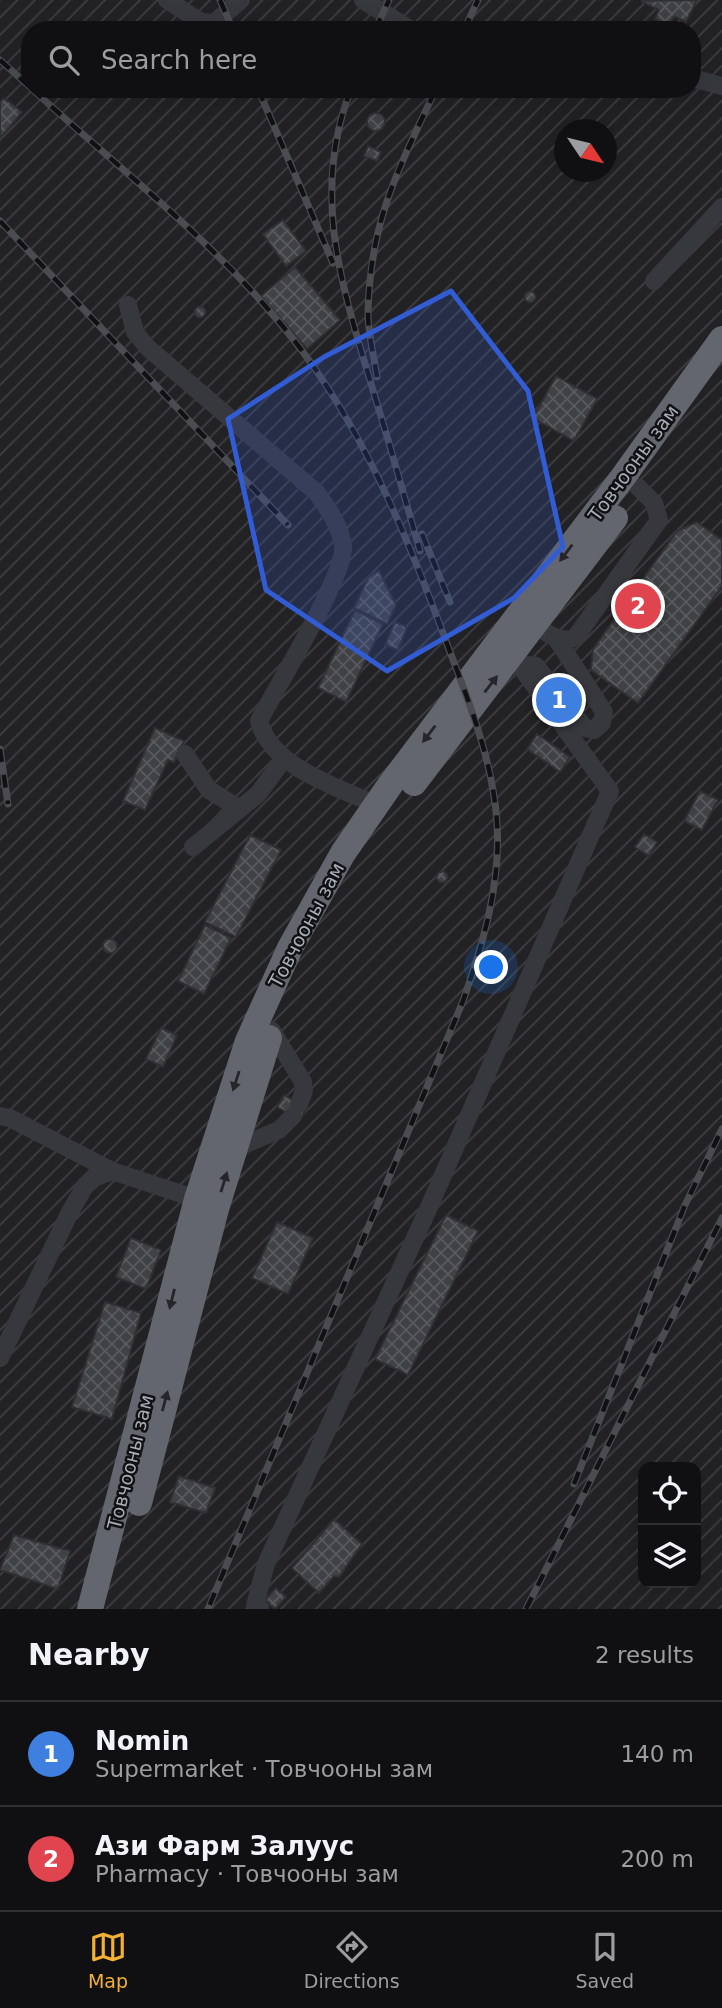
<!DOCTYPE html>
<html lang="en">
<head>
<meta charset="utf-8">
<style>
	:root { --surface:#101012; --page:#1e1e20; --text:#f1f3f6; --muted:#9c9d9f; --line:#303032; --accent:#f2b134 }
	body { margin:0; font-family:"DejaVu Sans",sans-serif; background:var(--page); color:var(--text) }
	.controls { position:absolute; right:21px; bottom:21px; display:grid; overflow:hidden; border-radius:14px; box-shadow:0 7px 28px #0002 }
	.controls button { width:63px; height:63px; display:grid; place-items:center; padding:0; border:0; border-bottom:2px solid var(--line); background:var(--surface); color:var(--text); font:35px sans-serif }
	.compass { position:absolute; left:554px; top:119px; width:63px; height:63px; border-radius:50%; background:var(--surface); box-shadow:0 7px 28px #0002; rotate:125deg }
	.you { position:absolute; left:492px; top:968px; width:24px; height:24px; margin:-18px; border:5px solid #fff; border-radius:50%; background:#1a73e8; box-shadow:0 0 0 10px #1a73e833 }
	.badge { display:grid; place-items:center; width:46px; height:46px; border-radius:50%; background:var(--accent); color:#fff; font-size:23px; font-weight:700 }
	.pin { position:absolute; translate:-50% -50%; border:4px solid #fff; box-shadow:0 2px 7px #0006 }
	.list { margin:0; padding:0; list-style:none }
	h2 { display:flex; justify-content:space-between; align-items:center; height:91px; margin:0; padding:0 28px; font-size:30px }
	h2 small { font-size:23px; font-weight:400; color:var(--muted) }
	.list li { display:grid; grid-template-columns:46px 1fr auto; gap:21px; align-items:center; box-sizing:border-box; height:105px; padding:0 28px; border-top:2px solid var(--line) }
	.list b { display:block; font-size:26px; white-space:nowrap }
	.list p { margin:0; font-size:23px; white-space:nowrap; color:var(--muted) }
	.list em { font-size:23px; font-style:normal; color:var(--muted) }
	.icon { flex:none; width:38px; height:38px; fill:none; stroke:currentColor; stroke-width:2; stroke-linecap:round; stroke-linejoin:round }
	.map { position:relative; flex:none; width:722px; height:1609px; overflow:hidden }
	.search { position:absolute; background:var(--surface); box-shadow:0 7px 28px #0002; left:21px; right:21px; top:21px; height:77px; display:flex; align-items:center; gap:18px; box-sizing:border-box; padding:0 24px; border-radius:28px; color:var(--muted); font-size:26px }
	.sheet { height:301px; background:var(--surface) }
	nav { display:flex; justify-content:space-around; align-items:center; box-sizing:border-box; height:98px; border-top:2px solid var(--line); background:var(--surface); font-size:19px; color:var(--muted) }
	nav a { display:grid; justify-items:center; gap:4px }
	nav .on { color:var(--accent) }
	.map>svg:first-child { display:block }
	.industrial { fill:url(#industrial-furrows); fill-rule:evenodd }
	.building { fill:url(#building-cross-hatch); stroke:#303034; stroke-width:2 }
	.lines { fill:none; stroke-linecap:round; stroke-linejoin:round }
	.minor { stroke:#37383d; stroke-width:18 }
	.highway { stroke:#63666e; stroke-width:26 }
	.rail-casing { stroke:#4a4c52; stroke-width:7 }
	.rail { stroke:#111113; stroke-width:4.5; stroke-dasharray:13; stroke-linecap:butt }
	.oneway { fill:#26262a }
	.marked { fill:#325cd3; fill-opacity:0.2; stroke:#325cd3; stroke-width:5; stroke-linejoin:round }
	.labels { text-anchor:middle; stroke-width:5; stroke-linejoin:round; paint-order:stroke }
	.street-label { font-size:19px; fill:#a8adb8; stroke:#111113 }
</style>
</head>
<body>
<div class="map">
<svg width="722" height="1609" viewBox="0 0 722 1609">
	<defs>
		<pattern id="industrial-furrows" width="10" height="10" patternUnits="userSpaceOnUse" patternTransform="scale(1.75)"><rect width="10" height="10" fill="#222225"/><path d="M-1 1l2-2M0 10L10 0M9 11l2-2" fill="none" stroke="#3f3f43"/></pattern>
		<pattern id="building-cross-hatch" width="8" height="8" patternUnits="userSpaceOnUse" patternTransform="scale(1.75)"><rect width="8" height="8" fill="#404145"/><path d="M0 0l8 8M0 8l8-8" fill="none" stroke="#595a5e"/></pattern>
	</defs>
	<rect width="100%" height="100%" fill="#161618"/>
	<!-- industrial -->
	<path class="industrial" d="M0 0H722V1609H0ZM30 30H692V89H30ZM564 130H606V172H564ZM643 1467H696V1583H643Z"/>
	<!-- building -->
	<g class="building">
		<polygon points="697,0 686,22 674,16 669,26 655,19 659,10 641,1"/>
		<polygon points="296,89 315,89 305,97"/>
		<polygon points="4,98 22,112 0,138 0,102"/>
		<circle cx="376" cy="122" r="9"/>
		<polygon points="368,146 381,152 377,161 364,156"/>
		<polygon points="283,220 306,251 286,266 263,234"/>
		<polygon points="295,267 340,320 307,349 261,296"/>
		<circle cx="530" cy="297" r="5.5"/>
		<circle cx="200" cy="312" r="5.5"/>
		<polygon points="556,376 597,399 574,441 533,418"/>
		<polygon points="697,522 722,540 722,586 638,703 591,670 593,649 677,531"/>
		<polygon points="379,571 396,605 387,624 354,608 369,576"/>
		<polygon points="355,610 383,624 346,702 318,688"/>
		<polygon points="395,622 407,627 398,650 385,645"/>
		<polygon points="155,728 184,741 174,762 168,760 145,810 123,801"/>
		<polygon points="537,734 570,757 560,772 527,749"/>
		<polygon points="700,791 718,800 702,830 684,821"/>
		<polygon points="644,834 657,842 649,856 635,847"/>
		<polygon points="250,835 281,850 236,937 205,922"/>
		<circle cx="442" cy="877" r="5.5"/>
		<polygon points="205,925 231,938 204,994 178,981"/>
		<circle cx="110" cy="946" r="7"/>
		<polygon points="161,1028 177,1035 163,1067 146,1059"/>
		<polygon points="284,1095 307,1108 300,1120 277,1107"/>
		<polygon points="446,1215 478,1231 408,1375 375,1359"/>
		<polygon points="277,1222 313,1238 288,1294 252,1278"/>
		<polygon points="131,1238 161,1250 146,1289 116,1277"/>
		<polygon points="105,1302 141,1313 112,1419 72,1407"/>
		<polygon points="179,1476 215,1488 206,1513 170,1502"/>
		<polygon points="334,1519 362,1544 339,1577 334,1576 319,1593 292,1568"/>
		<polygon points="14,1535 70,1551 58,1589 0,1570"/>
		<polygon points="276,1588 286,1597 275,1609 265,1600"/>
	</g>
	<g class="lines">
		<!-- minor -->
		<g class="minor">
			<polyline points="167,0 201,22 214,23 241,0"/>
			<polyline points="363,0 411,30"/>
			<polyline points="692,78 722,86"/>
			<polyline points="654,281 722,207"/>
			<path d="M128 305 135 332 147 347 317 493C328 509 340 525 343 546 346 574 276 688 259 721 271 767 336 786 376 805"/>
			<path d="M535 625C549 634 559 643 575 638L659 520 654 503 638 487"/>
			<polyline points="519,664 536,666 585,728 594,730 602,723 604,712 556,638"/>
			<polyline points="185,754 209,790 240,809"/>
			<polyline points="193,847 258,794 284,759"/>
			<polyline points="272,1031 303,1082 304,1091 299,1104"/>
			<polyline points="0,1116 10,1118 112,1171 197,1199"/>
			<polyline points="234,1149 279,1130 293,1116"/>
			<polyline points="0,1358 70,1212 85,1186 96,1177 112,1171"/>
			<polyline points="260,1609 255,1605 266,1564 430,1205 610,791 513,656"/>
		</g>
		<!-- highway -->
		<g class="highway">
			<polyline points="414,783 615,518"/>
			<polyline points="139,1503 216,1209 269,1038"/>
			<polyline points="90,1609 197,1199 248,1041 290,948 343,853 390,785 623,477 722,339"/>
		</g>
		<defs>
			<g id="rail">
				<polyline points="220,0 233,30"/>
				<polyline points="375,30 389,0"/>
				<polyline points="464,30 478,0"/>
				<polyline points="0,60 30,87"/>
				<path d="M32 89C124 173 228 252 303 352 369 441 412 548 450 652 471 707 493 763 497 823 501 884 483 944 463 1001L208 1609"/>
				<polyline points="258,89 333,263"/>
				<path d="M351 89C309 197 344 292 375 397 391 448 405 499 420 551"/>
				<polyline points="0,221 288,525"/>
				<path d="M377 377C374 356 368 334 368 313 370 221 398 170 436 89"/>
				<polyline points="422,534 450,602"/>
				<polyline points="0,749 8,804"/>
				<polyline points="574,1484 685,1205 722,1129"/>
				<polyline points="526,1609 722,1218"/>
			</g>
		</defs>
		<!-- rail casing -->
		<use href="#rail" class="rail-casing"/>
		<!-- rail -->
		<use href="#rail" class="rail"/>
	</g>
	<!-- one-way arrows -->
	<defs><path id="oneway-solid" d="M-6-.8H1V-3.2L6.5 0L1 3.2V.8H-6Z" transform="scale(1.75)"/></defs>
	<g class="oneway">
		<use href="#oneway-solid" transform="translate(566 553) rotate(127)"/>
		<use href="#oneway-solid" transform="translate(491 684) rotate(-52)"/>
		<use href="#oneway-solid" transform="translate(429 734) rotate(127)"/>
		<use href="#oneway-solid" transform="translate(236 1081) rotate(108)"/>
		<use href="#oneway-solid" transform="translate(224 1182) rotate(-73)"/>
		<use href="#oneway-solid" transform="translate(172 1299) rotate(104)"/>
		<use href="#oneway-solid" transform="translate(165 1401) rotate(-75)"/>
	</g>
	<!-- marked area -->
	<path class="marked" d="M451 291 528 391 563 547 514 598 387 671 266 590 228 419 324 357Z"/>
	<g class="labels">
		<!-- street labels -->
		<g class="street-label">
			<text transform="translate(633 463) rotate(-54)" y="7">Товчооны зам</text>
			<text transform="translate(306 925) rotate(-62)" y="7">Товчооны зам</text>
			<text transform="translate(130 1462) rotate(-76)" y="7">Товчооны зам</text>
		</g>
	</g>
</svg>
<div class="controls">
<button><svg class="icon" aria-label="locate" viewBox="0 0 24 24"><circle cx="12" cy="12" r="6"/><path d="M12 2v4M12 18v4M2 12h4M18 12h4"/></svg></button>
<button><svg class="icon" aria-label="layers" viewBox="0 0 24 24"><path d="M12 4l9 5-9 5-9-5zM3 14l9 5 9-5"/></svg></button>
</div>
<svg class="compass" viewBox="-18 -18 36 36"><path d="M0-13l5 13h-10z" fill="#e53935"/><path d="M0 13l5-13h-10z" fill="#9c9d9f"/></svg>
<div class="you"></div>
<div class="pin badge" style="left:559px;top:700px;background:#3f7fe0">1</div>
<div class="pin badge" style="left:638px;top:606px;background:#e0444e">2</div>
<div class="search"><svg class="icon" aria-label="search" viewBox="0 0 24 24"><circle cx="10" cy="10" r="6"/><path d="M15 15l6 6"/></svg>Search here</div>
</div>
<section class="sheet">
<h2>Nearby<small>2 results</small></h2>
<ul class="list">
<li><span class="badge" style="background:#3f7fe0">1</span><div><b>Nomin</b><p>Supermarket · Товчооны зам</p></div><em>140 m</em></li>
<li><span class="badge" style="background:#e0444e">2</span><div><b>Ази Фарм Залуус</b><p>Pharmacy · Товчооны зам</p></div><em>200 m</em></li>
</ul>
</section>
<nav>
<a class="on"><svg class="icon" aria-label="map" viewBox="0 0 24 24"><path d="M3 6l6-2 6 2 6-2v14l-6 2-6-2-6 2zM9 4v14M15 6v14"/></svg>Map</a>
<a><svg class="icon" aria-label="directions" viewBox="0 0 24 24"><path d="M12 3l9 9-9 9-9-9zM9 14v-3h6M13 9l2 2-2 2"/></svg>Directions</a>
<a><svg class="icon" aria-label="saved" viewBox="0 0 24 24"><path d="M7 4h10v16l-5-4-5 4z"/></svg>Saved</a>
</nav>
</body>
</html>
